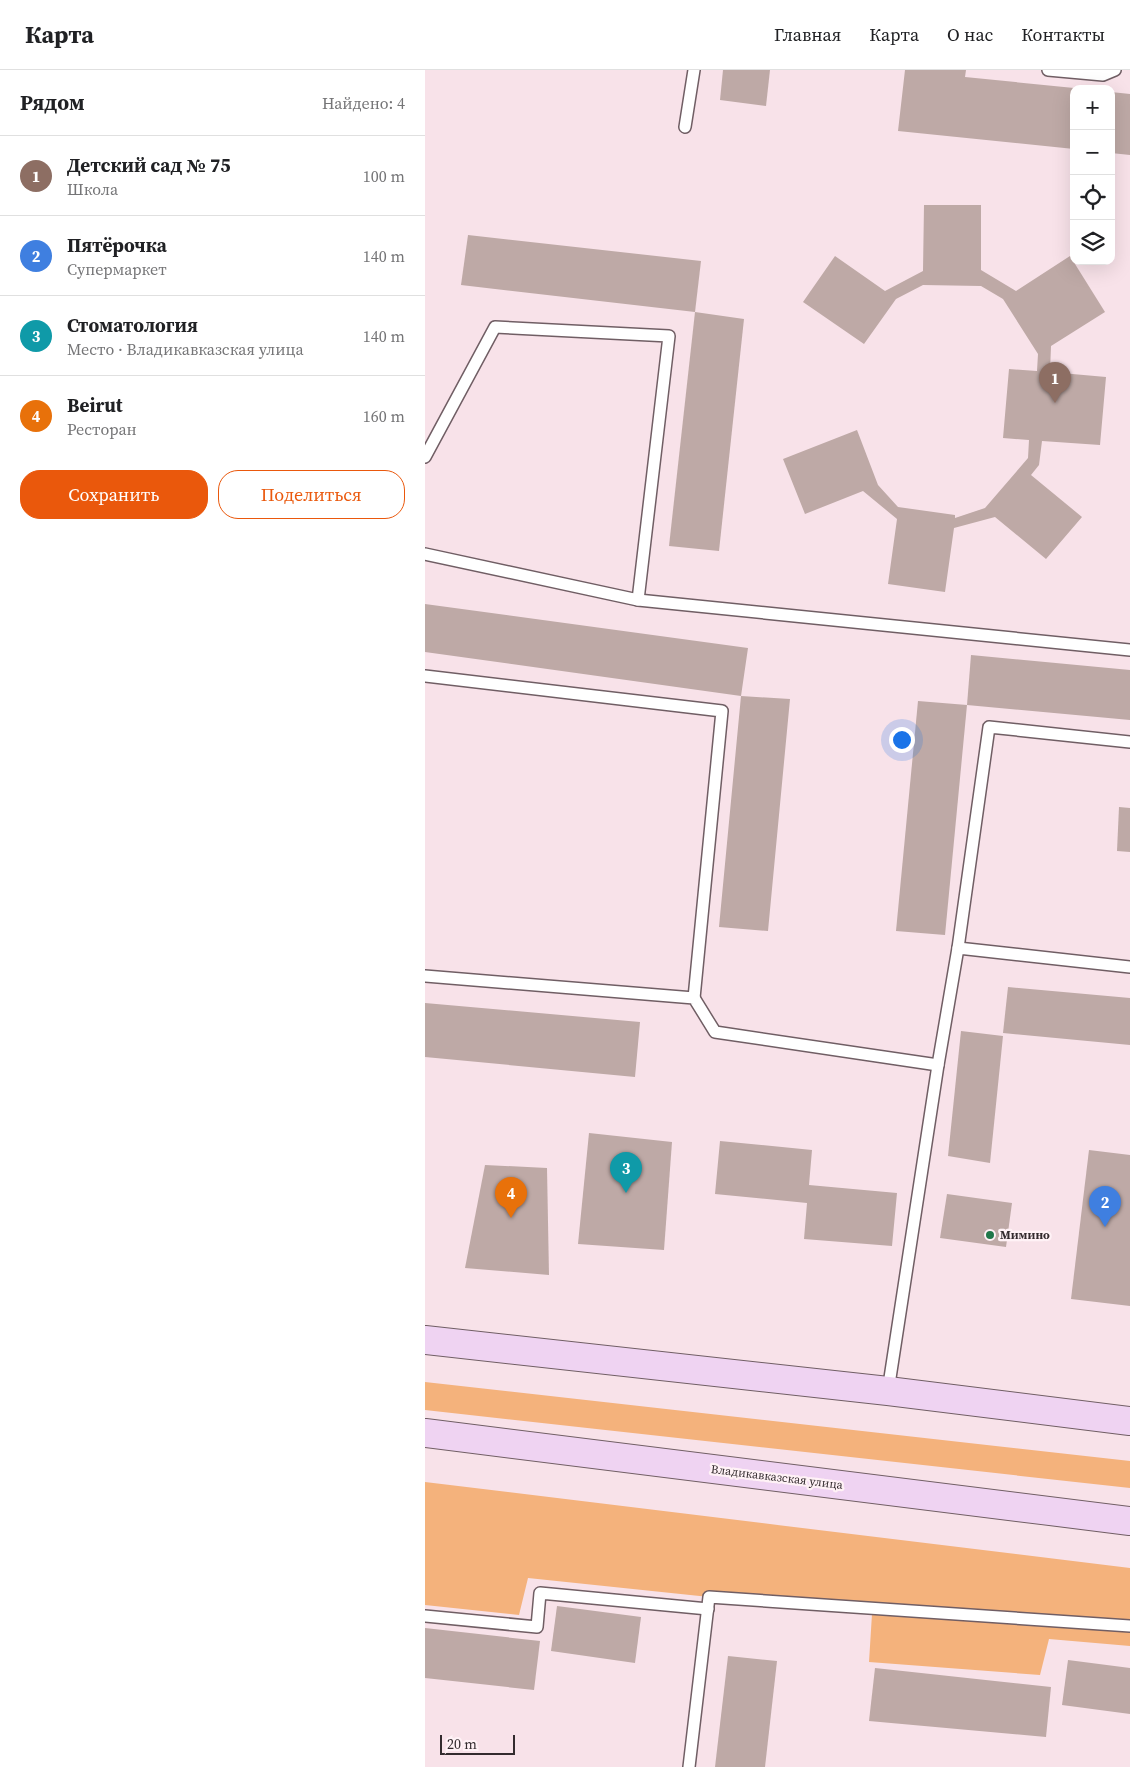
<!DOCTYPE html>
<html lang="ru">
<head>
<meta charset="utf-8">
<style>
	:root { --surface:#fff; --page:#f6f6f6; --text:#202124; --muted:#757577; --line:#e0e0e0; --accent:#ea580c }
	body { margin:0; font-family:"Source Serif 4",serif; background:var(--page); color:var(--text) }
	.controls { position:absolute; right:15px; top:15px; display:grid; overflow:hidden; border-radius:10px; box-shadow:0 5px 20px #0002 }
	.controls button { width:45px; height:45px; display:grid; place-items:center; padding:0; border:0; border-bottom:1px solid var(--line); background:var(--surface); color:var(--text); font:25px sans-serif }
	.scale { position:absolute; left:15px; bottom:12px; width:75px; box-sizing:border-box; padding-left:5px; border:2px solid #332b2e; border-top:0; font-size:14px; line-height:18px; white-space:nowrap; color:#332b2e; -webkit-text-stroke:4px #fff2f6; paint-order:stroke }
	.you { position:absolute; left:476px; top:669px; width:18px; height:18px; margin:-12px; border:4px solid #fff; border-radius:50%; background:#1a73e8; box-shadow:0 0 0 8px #1a73e833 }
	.badge { display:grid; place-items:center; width:32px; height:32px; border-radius:50%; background:var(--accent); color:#fff; font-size:16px; font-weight:700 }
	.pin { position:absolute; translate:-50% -41px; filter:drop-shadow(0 1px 2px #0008) }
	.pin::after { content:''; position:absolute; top:26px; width:18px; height:15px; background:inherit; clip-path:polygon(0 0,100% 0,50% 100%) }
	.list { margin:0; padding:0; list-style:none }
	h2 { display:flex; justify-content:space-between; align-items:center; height:65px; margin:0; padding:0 20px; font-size:21px }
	h2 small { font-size:16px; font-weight:400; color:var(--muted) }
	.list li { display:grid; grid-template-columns:32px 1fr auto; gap:15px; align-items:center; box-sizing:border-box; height:80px; padding:0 20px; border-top:1px solid var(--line) }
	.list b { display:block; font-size:19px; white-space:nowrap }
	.list p { margin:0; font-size:16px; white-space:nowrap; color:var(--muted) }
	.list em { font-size:16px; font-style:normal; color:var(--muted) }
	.actions { display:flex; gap:10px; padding:15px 20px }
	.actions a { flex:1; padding:11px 0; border:1px solid var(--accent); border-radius:20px; text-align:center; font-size:18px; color:var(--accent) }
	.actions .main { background:var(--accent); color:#fff }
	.icon { flex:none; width:28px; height:28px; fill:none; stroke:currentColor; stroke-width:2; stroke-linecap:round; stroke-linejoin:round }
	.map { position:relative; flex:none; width:705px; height:1697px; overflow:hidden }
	header { display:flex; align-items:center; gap:30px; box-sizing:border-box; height:70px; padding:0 25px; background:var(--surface); border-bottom:1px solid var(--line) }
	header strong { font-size:24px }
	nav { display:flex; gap:28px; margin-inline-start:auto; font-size:18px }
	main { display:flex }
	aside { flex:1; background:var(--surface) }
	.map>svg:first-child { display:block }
	.green { fill:#f4b27c }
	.building { fill:#bea9a6 }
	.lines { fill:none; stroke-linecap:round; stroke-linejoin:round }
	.service-casing { stroke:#705e64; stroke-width:14 }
	.secondary-casing { stroke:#705e64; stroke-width:30 }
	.service { stroke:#fff; stroke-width:11 }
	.secondary { stroke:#efd3f2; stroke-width:28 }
	.poi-dot { fill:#20774a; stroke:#fff2f6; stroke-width:2 }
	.labels { text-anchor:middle; stroke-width:4.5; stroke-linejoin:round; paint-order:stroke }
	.poi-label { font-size:12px; font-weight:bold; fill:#332b2e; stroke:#fff2f6; text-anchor:start }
	.street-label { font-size:12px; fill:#332b2e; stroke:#fff2f6 }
</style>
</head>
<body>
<header>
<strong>Карта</strong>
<nav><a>Главная</a><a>Карта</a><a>О нас</a><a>Контакты</a></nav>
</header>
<main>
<aside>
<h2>Рядом<small>Найдено: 4</small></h2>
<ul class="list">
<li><span class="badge" style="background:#8d6e63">1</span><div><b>Детский сад № 75</b><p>Школа</p></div><em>100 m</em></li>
<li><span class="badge" style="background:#3f7fe0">2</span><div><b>Пятёрочка</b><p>Супермаркет</p></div><em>140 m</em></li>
<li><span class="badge" style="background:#0f9aa8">3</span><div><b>Стоматология</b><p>Место · Владикавказская улица</p></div><em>140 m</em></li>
<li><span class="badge" style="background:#e8710a">4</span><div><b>Beirut</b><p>Ресторан</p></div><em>160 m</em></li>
</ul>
<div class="actions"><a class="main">Сохранить</a><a>Поделиться</a></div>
</aside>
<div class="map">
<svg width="705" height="1697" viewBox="0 0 705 1697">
	<rect width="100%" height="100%" fill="#f8e2e9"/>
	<!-- green -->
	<g class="green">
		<polygon points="0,1312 705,1391 705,1418 0,1340"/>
		<polygon points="0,1412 705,1498 705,1576 624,1569 615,1605 444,1592 447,1544 103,1508 94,1545 0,1535"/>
	</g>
	<!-- building -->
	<g class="building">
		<polygon points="298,0 345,0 341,36 295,30"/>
		<polygon points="480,0 541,0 540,7 649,18 649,79 473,61"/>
		<polygon points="686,22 705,24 705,85 686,83"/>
		<polygon points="499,135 556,135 556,200 591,221 645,186 680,242 626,276 625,302 681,307 675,375 617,371 614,395 606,405 657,447 621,489 570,447 529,458 520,522 463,514 472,449 438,421 380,444 358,389 432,360 453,415 473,437 530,445 530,448 560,438 603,388 604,370 578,368 584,299 612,301 613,284 578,229 556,216 498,215 471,229 439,274 378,232 410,186 460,221 498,201"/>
		<polygon points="43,165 276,191 270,242 36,215"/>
		<polygon points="270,242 319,249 294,481 244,476"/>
		<polygon points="0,534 323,578 316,626 365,629 343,861 294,857 316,626 0,582"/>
		<polygon points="546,585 705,600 705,650 542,635"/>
		<polygon points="493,631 542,635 520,865 471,861"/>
		<polygon points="694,737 705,738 705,782 692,781"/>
		<polygon points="583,917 705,928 705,975 578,963"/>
		<polygon points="0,933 215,952 210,1007 0,987"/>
		<polygon points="536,961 578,966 565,1093 523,1086"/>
		<polygon points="164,1063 247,1072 239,1180 153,1174"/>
		<polygon points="295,1071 387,1080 384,1115 472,1123 467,1176 379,1169 382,1133 290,1124"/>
		<polygon points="664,1080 705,1085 705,1236 646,1229"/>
		<polygon points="60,1095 122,1098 124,1205 40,1198"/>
		<polygon points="522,1124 587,1133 581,1177 515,1168"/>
		<polygon points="132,1536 216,1547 210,1593 126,1581"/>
		<polygon points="0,1558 115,1571 109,1620 0,1608"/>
		<polygon points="303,1586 352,1591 340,1697 290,1697"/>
		<polygon points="643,1590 705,1598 705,1644 637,1635"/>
		<polygon points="450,1598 626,1617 621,1667 444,1651"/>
	</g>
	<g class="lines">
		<defs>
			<g id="service">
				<polyline points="623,0 678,5 690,0"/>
				<polyline points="260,57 269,0"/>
				<polyline points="0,387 70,257 244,266 213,530 0,484"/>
				<polyline points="213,530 705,580"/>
				<polyline points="0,606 297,641 269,928"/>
				<polyline points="533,878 564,657 705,672"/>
				<polyline points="0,906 269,928 290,962 513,995 463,1321"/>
				<polyline points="513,995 533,878 705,897"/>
				<polyline points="0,1546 112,1557 115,1523 283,1539"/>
				<polyline points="264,1697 284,1527 705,1556"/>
			</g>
			<g id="secondary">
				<polyline points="0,1270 463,1321 705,1351"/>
				<polyline points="0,1363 705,1451"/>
			</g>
		</defs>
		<!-- service casing -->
		<use href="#service" class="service-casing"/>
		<!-- secondary casing -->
		<use href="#secondary" class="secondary-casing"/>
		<!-- service -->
		<use href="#service" class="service"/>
		<!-- secondary -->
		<use href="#secondary" class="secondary"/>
	</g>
	<!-- markers -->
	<circle class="poi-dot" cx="565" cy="1165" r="5"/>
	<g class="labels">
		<!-- poi labels -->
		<g class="poi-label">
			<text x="575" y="1169">Мимино</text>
		</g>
		<!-- street labels -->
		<g class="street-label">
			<text transform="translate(352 1407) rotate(7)" y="4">Владикавказская улица</text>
		</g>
	</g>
</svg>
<div class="controls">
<button>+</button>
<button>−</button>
<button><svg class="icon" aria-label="locate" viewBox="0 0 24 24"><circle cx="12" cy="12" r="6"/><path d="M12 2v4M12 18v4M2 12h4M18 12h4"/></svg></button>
<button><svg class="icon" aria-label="layers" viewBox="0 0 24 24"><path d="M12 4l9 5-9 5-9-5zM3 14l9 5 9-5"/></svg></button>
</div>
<div class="scale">20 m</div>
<div class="you"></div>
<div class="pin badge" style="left:630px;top:333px;background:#8d6e63">1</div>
<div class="pin badge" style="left:680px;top:1157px;background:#3f7fe0">2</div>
<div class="pin badge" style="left:201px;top:1123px;background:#0f9aa8">3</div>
<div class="pin badge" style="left:86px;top:1148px;background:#e8710a">4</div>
</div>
</main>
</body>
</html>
